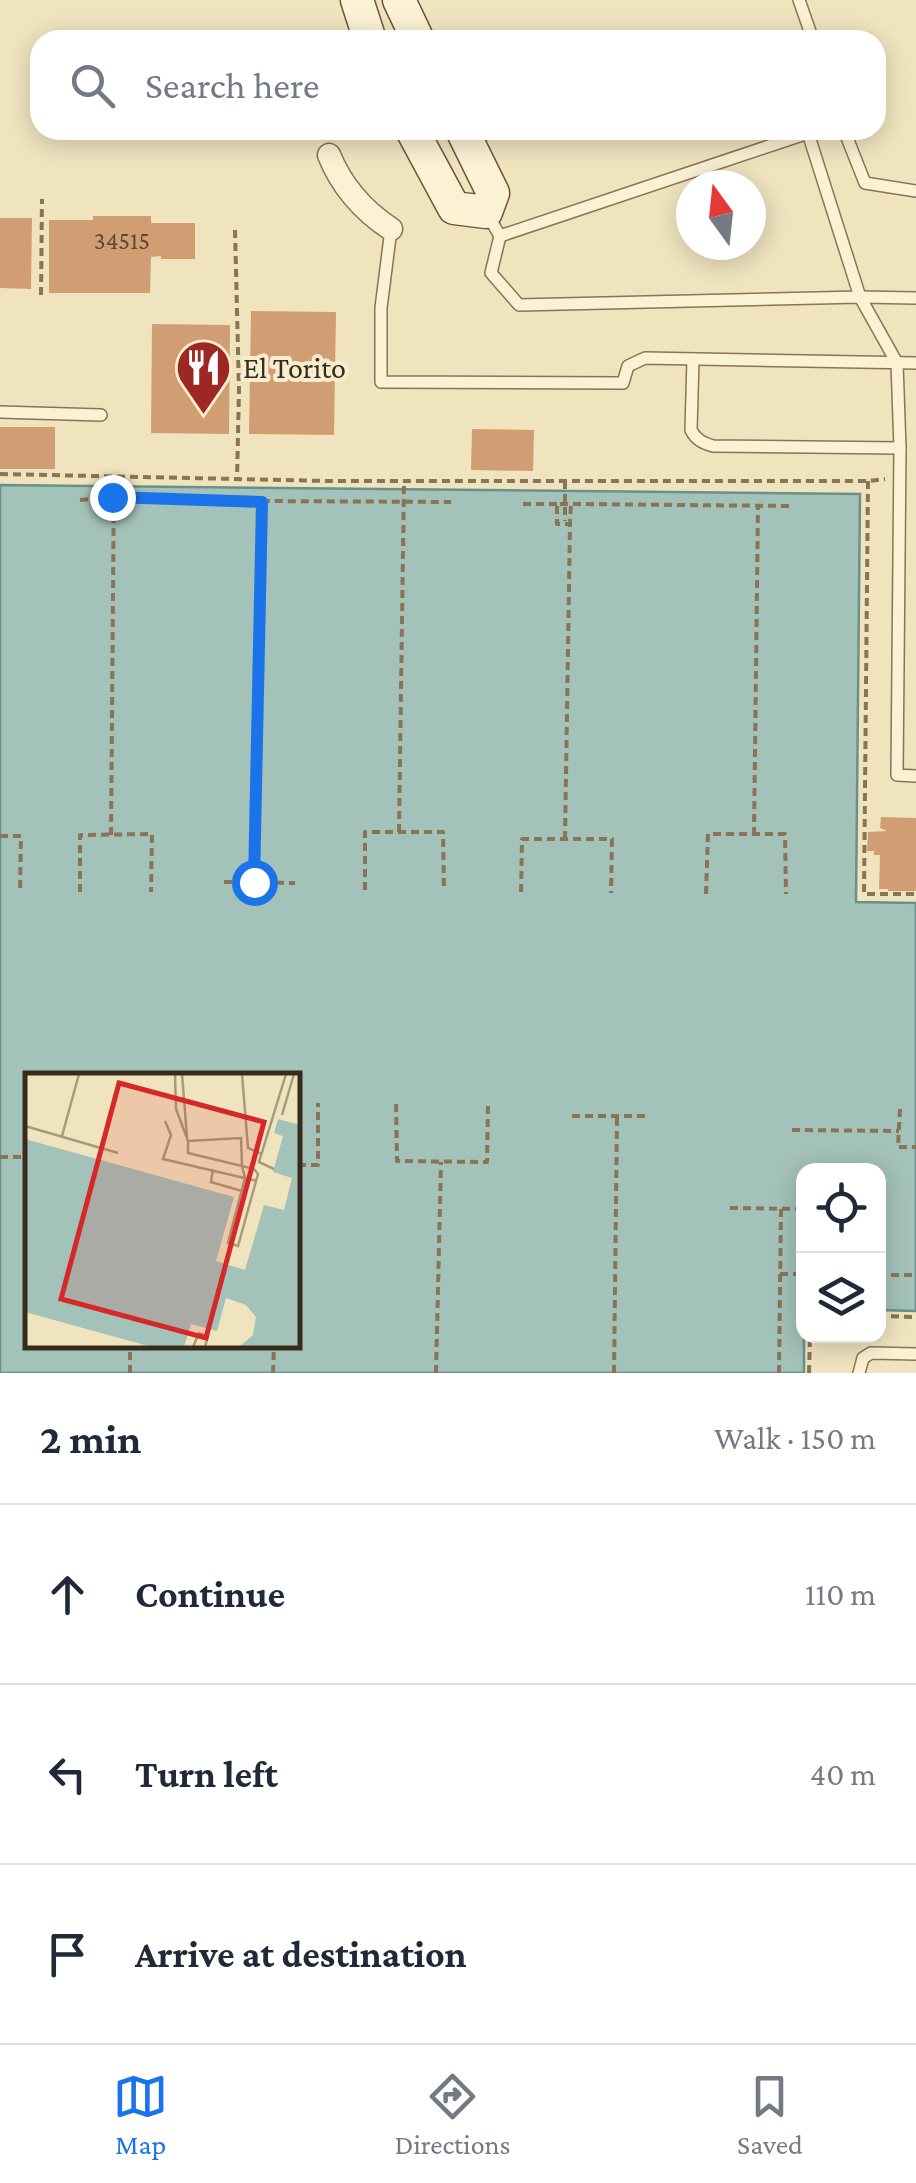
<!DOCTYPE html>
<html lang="en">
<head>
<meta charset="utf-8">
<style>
	:root { --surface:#fff; --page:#f2f2f3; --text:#1f2937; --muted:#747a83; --line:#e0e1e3; --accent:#1a73e8 }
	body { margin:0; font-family:"Crimson Pro",serif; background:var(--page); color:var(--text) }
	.controls { position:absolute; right:30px; bottom:30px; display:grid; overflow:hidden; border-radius:20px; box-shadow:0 5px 25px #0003 }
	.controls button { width:90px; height:90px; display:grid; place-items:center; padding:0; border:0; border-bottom:2px solid var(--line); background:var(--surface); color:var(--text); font:50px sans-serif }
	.compass { position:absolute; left:676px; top:170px; width:90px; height:90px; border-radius:50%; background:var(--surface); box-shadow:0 5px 25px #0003; rotate:345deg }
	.stop { position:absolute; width:30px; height:30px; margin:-22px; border:8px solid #1a73e8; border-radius:50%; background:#fff }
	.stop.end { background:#1a73e8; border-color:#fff; box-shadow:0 2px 10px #0008 }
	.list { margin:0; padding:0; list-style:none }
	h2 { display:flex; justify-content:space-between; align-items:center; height:130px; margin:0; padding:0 40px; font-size:42px }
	h2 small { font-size:32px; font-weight:400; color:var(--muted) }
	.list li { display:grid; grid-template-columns:65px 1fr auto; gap:30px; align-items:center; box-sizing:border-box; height:180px; padding:0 40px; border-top:2px solid var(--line) }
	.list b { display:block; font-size:38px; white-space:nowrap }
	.list em { font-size:32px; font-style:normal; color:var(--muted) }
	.icon { flex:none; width:55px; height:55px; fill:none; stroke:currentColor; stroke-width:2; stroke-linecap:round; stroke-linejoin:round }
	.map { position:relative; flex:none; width:916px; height:1373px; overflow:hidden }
	.search { position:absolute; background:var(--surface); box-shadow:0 5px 25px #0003; left:30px; right:30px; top:30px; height:110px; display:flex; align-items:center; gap:25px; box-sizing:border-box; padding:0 35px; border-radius:30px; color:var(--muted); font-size:38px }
	.sheet { height:670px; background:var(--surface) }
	nav { display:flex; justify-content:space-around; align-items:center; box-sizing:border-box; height:140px; border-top:2px solid var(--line); background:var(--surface); font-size:28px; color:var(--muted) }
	nav a { display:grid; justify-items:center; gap:5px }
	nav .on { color:var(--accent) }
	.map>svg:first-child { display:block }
	.water { fill:#a3c2ba; stroke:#699189; stroke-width:2.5; fill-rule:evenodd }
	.building { fill:#d19e73 }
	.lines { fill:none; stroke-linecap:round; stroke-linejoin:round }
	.lane-casing { stroke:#8a7456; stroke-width:14 }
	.street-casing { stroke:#8a7456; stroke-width:25 }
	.secondary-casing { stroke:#6c553a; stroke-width:35 }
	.path { stroke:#8a7456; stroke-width:4; stroke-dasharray:8 5; stroke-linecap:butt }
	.lane { stroke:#fbf1d3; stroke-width:11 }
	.street { stroke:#fbf1d3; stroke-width:22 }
	.secondary { stroke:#fbf1d3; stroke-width:32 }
	.route { stroke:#1a73e8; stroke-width:12 }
	.labels { text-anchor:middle; stroke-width:8; stroke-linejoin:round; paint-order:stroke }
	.number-label { font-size:25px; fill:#5f4832 }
	.poi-label { font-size:30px; fill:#392b1c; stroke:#f7eecf; text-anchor:start }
	.inset-river { fill:none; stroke:#a3c2ba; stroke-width:5 }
	.inset-road { fill:none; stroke:#a79a7e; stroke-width:2.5 }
	.view { fill:#d62828; fill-opacity:0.15; stroke:#d62828; stroke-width:5 }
	.inset-edge { fill:none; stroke:#392b1c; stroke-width:5 }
</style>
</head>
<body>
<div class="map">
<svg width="916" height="1373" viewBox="0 0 916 1373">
	<rect width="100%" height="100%" fill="#f0e4bf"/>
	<!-- water -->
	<path class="water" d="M0 485 860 494 856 902 916 903V1311L879 1310 878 1170H804V1373H0ZM28 1076H298V1346H28Z"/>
	<!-- building -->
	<g class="building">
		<polygon points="93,216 151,216 151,223 195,223 195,259 161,259 161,256 151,257 150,293 49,293 49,220 93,220"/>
		<polygon points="0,218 32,218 31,289 0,288"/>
		<polygon points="251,311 336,312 334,435 249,434"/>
		<polygon points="152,324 230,325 229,434 151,433"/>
		<rect x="0" y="427" width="55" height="42"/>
		<polygon points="472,429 534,430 533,471 471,470"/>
		<polygon points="881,817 916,818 916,891 888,891 888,889 879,889 880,855 874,855 874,851 867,851 868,832 887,831 880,828"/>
	</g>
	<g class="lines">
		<defs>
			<g id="lane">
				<polyline points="799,0 813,40"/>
				<polyline points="844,130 865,183 916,191"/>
				<polyline points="486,212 500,236 808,133 860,297 897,363 900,448 897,775 916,776"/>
				<polyline points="391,229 381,308 381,382 623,383 628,366 645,358 916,363"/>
				<polyline points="500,236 491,273 519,305 860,297 916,298"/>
				<path d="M693 359 691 430C696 440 703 443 713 446L900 448"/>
				<polyline points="0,412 101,415"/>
				<polyline points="859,1373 863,1358 871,1353 916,1354"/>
			</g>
			<path id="street" d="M329 155C342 187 362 210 391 229"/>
			<g id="secondary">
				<polyline points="357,0 370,40"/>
				<polyline points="399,0 418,40"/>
				<polyline points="412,130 454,208 486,212 493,193 462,130"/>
			</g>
		</defs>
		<!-- lane casing -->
		<use href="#lane" class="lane-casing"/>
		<!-- street casing -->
		<use href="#street" class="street-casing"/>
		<!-- secondary casing -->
		<use href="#secondary" class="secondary-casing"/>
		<!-- path -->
		<g class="path">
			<polyline points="235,230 239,390 237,479"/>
			<polyline points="41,295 42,199"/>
			<polyline points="0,474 329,481 868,481 885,479"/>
			<polyline points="565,481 565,521"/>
			<polyline points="868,481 864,894 916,894"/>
			<polyline points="80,500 112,497 262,501 451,502"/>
			<polyline points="523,504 558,504"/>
			<polyline points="573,504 791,506"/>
			<polyline points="399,832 404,482"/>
			<polyline points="111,835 114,475"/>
			<polyline points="754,835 758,505"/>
			<polyline points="0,836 21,836 20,892"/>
			<polyline points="565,839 570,524 557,524 557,504 571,504 570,524"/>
			<polyline points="224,882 295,883"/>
			<polyline points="254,883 262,501"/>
			<polyline points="365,890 365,832 443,832 444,891"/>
			<polyline points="80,892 80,835 152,834 151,892"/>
			<polyline points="521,892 522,839 612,839 611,893"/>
			<polyline points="706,894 708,834 785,834 786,894"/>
			<polyline points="396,1104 397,1161 487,1162 488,1105"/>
			<polyline points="900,1109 898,1147 916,1147"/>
			<polyline points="572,1116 650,1116"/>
			<polyline points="792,1130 899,1131"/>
			<polyline points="0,1157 26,1157 26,1101"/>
			<polyline points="298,1165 318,1165 318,1103"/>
			<polyline points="730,1208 804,1209"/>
			<polyline points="780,1274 804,1274"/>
			<polyline points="878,1275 916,1275"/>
			<polyline points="878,1316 916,1317"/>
			<polyline points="130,1373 130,1346"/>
			<polyline points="273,1373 274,1346"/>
			<polyline points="436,1373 441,1162"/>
			<polyline points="614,1373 617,1116"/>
			<polyline points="779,1373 781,1209"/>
			<polyline points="809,1373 810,1336"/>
		</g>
		<!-- lane -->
		<use href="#lane" class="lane"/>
		<!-- street -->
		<use href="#street" class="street"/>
		<!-- secondary -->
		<use href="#secondary" class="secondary"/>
	</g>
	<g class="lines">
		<!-- route -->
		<polyline class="route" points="112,497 262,502 254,882"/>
	</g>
	<!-- icons -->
	<defs>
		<symbol id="restaurant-pin" viewBox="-11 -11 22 30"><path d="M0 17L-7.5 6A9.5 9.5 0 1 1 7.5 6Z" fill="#9d2723" stroke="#f7eecf"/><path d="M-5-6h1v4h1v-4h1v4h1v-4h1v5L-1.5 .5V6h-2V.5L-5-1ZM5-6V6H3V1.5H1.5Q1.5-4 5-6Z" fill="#fff"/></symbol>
	</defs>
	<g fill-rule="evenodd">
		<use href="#restaurant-pin" x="172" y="336" width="63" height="86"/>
	</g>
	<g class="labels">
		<!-- number labels -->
		<g class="number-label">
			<text x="122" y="249">34515</text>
		</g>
		<!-- poi labels -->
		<g class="poi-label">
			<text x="243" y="378">El Torito</text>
		</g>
	</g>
	<!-- overview -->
	<g transform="translate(25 1073)">
		<rect width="275" height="275" fill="#f0e4bf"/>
		<path d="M253 46 275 52V274H214L228 262 231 244 221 232 201 225 192 258 166 251 159 274H127L0 239V66L209 124 191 188 220 197 239 132 259 137 267 105 248 99 258 63 249 60Z" fill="#a3c2ba"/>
		<path class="inset-river" d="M241 274 272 177 275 135"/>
		<path class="inset-road" d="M150 1 151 36 163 68 216 65 217 93 220 105 203 170 213 173 233 101 229 96 217 93 163 80V68M157 1 162 64M217 1 223 75 237 81M257 42 269 1M140 48 146 62 138 86 232 108M0 53 93 80M37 63 54 1M188 96 186 109 217 118M249 96 234 89 261 1M168 274 174 260 183 263 180 274"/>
		<path class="view" d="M94 10 239 49 181 265 36 226Z"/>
		<rect width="275" height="275" class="inset-edge"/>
	</g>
</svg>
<div class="controls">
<button><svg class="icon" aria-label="locate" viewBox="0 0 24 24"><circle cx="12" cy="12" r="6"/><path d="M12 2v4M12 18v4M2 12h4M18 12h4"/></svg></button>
<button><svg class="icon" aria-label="layers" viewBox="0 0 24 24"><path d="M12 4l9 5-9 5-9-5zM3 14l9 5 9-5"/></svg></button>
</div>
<svg class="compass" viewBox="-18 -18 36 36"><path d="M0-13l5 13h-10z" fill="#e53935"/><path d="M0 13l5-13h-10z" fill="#747a83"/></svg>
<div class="stop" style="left:254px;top:882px"></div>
<div class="stop end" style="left:112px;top:497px"></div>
<div class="search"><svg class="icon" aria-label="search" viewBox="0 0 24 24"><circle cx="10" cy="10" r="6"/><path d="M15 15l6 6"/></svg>Search here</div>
</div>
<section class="sheet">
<h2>2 min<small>Walk · 150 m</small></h2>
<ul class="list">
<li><svg class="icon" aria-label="ahead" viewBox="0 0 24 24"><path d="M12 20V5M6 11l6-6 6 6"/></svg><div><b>Continue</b></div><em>110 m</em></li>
<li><svg class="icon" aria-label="left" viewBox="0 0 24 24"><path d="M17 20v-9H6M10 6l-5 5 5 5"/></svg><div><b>Turn left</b></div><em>40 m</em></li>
<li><svg class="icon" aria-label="arrive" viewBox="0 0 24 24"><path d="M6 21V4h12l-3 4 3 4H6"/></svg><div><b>Arrive at destination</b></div></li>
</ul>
</section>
<nav>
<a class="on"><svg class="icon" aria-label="map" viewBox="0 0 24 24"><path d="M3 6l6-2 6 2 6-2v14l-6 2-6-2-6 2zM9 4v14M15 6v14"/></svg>Map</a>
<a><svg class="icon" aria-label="directions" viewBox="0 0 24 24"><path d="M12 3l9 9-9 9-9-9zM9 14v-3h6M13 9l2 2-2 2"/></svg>Directions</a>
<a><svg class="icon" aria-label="saved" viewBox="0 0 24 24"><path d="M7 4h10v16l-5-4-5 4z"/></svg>Saved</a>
</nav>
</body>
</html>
